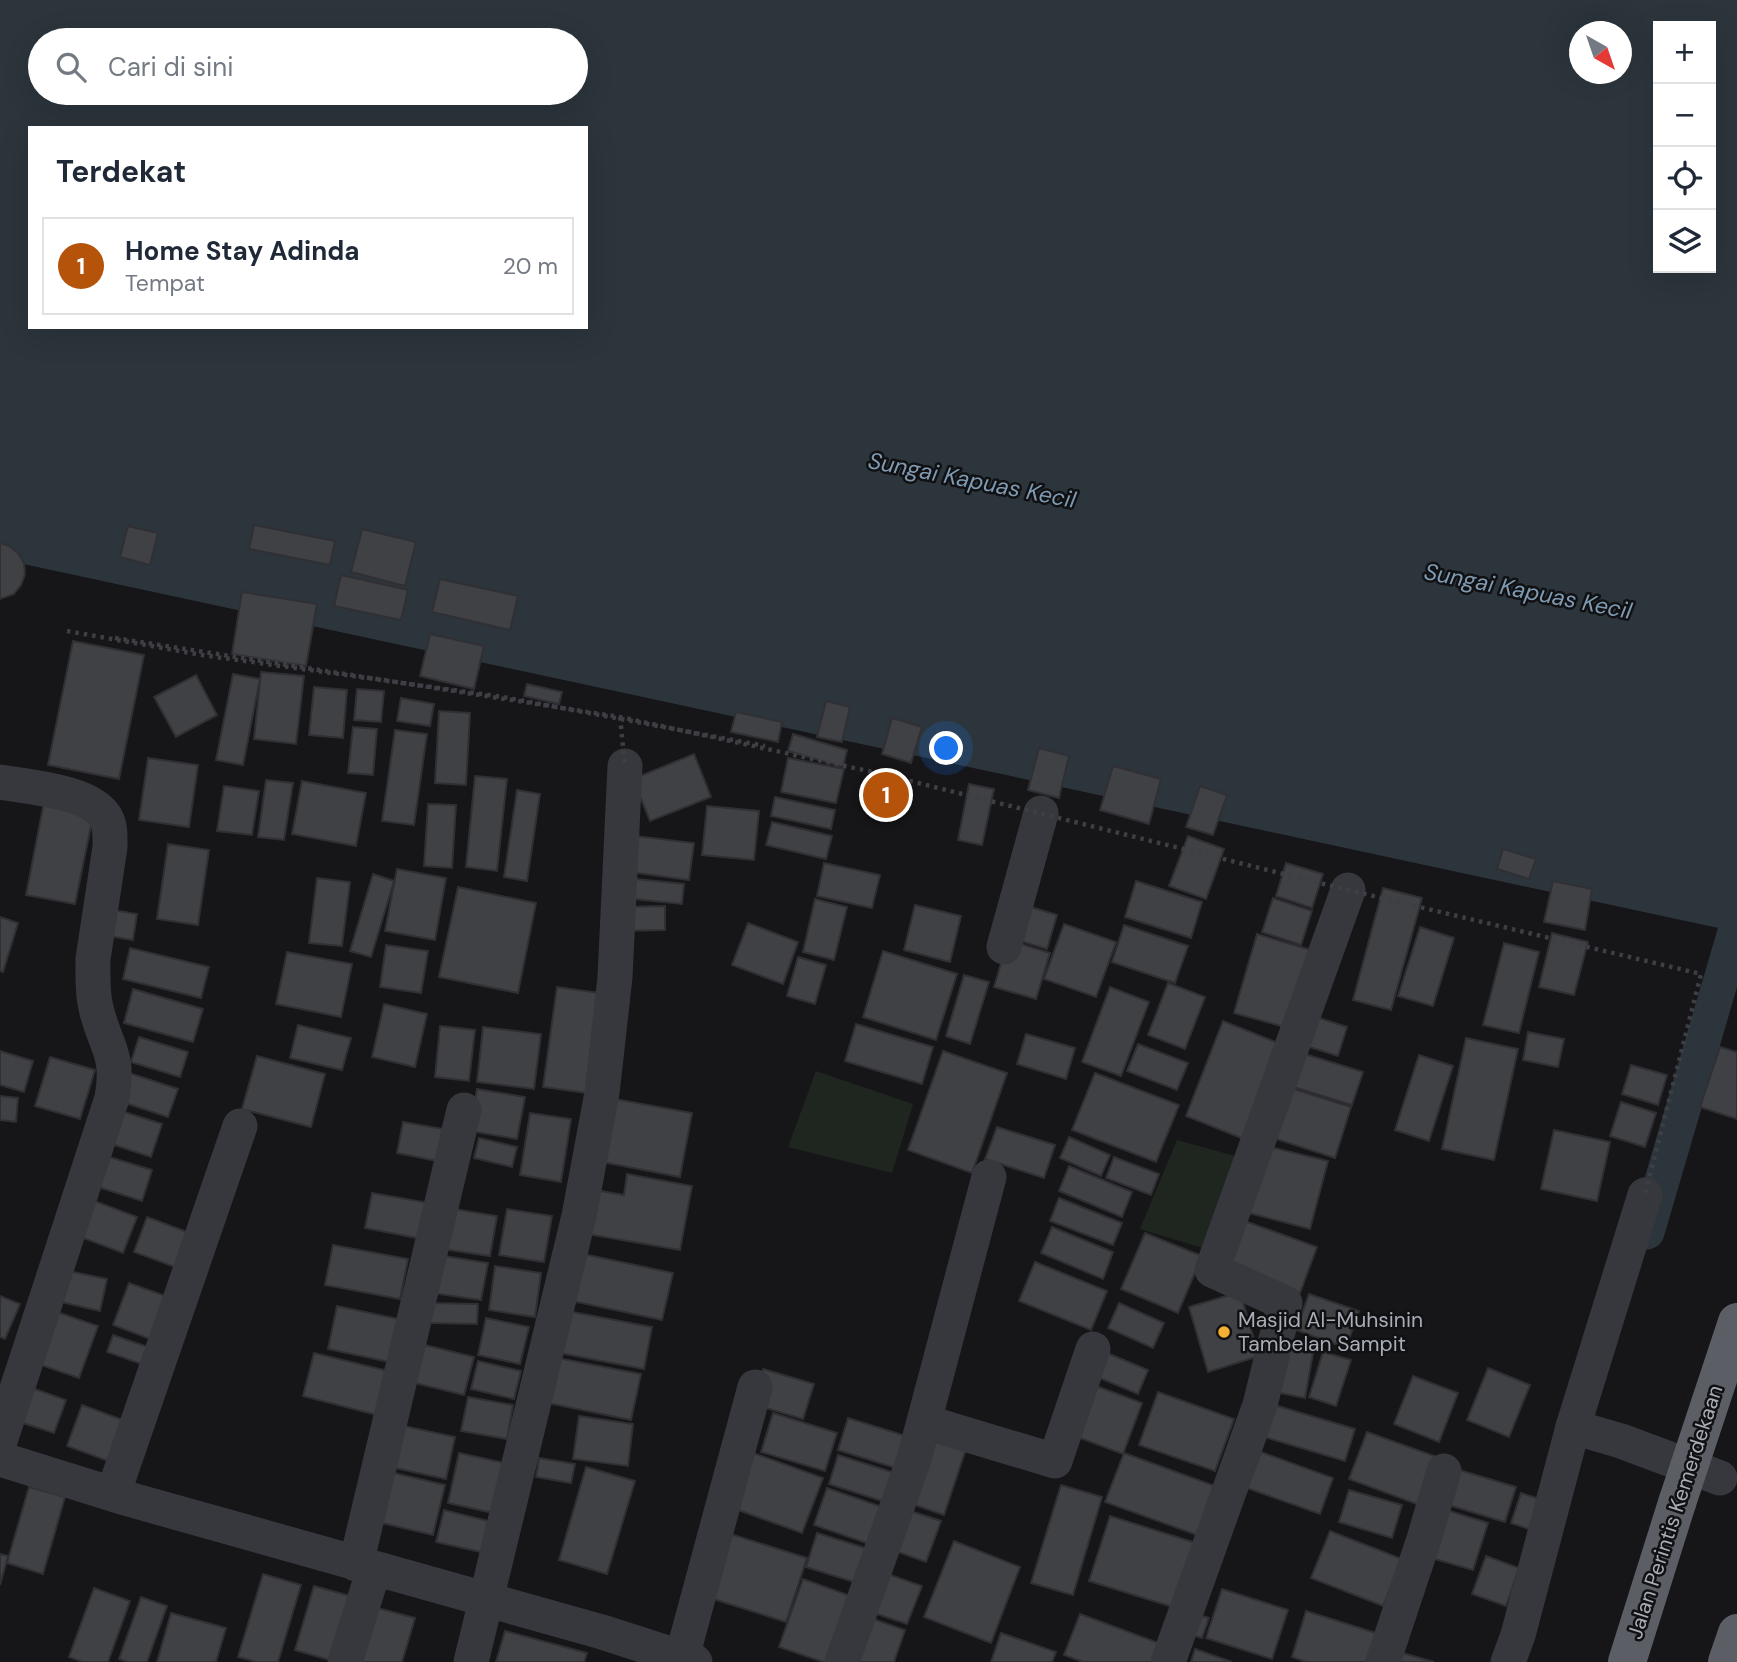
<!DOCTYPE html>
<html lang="id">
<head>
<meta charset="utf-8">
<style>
	:root { --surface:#fff; --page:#f2f2f3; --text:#1f2937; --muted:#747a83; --line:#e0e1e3; --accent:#b45309 }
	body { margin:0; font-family:"DM Sans",sans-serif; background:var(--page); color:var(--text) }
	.controls { position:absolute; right:21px; top:21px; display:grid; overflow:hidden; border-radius:0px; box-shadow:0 7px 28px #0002 }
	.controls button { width:63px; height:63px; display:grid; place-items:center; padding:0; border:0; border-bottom:2px solid var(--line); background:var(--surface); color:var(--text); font:35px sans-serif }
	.compass { position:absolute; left:1569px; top:21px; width:63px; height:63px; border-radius:50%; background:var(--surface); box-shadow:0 7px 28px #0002; rotate:140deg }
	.you { position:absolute; left:947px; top:749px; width:24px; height:24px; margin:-18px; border:5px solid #fff; border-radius:50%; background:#1a73e8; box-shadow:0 0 0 10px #1a73e833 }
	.badge { display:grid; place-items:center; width:46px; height:46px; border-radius:50%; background:var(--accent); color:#fff; font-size:23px; font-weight:700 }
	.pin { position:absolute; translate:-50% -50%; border:4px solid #fff; box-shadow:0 2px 7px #0006 }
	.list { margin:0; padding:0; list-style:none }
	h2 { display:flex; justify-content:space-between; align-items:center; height:91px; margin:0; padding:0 28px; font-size:30px }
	h2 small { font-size:23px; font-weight:400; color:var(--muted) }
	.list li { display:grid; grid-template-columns:46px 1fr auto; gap:21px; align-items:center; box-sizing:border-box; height:98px; margin:0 14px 14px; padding:0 14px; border:2px solid var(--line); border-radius:0px }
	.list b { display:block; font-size:26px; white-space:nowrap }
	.list p { margin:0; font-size:23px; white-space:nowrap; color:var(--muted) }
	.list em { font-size:23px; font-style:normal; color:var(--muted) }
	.icon { flex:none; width:38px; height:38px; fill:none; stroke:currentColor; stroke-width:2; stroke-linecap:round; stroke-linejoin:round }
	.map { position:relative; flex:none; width:1737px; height:1662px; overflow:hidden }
	.search { position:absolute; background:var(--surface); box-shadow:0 7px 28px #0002; left:28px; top:28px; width:560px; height:77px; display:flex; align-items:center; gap:18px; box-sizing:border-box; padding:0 24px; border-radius:38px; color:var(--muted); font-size:26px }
	.panel { position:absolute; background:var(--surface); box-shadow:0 7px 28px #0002; left:28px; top:126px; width:560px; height:203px; border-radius:0px }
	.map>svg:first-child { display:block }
	.green { fill:#1e261f }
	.water { fill:#2c353c; fill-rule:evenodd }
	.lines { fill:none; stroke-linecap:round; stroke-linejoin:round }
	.canal { stroke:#2c353c; stroke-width:35 }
	.building { fill:#404145; stroke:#303034; stroke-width:2 }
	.path { stroke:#3d3f44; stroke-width:4.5; stroke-dasharray:3.5 5; stroke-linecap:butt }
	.minor { stroke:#37383d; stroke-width:35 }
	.trunk { stroke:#5b5e65; stroke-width:38 }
	.path-bridge { stroke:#3d3f44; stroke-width:4.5; stroke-dasharray:3.5 5; stroke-linecap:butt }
	.trunk-bridge { stroke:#5b5e65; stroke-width:38 }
	.poi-dot { fill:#f2b134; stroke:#111113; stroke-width:2.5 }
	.labels { text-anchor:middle; stroke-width:5; stroke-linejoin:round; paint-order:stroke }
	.poi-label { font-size:21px; fill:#a8adb8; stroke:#111113; text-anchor:start }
	.street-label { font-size:21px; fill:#a8adb8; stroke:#111113 }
	.water-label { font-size:23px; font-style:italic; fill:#7f9bb3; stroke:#111113 }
</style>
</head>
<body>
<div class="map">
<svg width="1737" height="1662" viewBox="0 0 1737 1662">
	<rect width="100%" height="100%" fill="#161618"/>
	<!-- green -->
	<g class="green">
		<polygon points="816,1071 913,1104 892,1173 788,1147"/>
		<polygon points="1177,1140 1246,1159 1216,1252 1140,1229"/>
	</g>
	<!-- water -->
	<path class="water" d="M0 0H1737V932L0 559ZM1658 26H1711V268H1658ZM1580 32H1622V74H1580ZM40 40H576V93H40ZM30 128H586V327H30Z"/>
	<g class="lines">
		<!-- canal -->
		<polyline class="canal" points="1647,1232 1735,932"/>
	</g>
	<!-- building -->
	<g class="building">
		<polygon points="254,525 335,541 330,565 249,549"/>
		<polygon points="128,526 158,533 150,565 120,557"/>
		<polygon points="362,529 416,542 405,586 351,572"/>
		<polygon points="0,543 9,546 18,553 24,563 25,574 21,585 14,594 0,599"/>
		<polygon points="341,575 408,590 401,620 334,606"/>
		<polygon points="440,579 518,596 510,630 432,612"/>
		<polygon points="242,592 317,604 306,666 232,654"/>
		<polygon points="430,634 484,646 474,689 420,676"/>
		<polygon points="73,641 144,655 119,779 48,765"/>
		<polygon points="261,672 304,676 296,744 254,739"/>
		<polygon points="233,674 260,679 243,765 216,760"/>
		<polygon points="196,675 217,715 176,737 154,697"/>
		<polygon points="527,684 562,692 559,704 524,696"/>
		<polygon points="314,687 347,690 343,738 309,735"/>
		<polygon points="357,689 384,691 381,722 354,720"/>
		<polygon points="401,698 434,704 430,726 397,721"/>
		<polygon points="826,701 850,707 842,742 817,737"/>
		<polygon points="439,711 470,713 466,785 435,783"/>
		<polygon points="736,712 782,722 778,742 731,732"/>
		<polygon points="892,718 922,727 911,763 882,754"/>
		<polygon points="353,727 377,729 373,775 348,773"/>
		<polygon points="395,730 427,734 414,825 382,821"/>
		<polygon points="793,734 847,750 843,767 788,751"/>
		<polygon points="1039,748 1069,756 1059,798 1028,790"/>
		<polygon points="694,754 711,797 650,821 633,779"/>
		<polygon points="148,758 198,765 189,827 139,820"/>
		<polygon points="788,758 844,769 836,803 781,792"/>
		<polygon points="1113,766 1161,779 1149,824 1100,810"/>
		<polygon points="475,776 507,779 497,871 466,867"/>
		<polygon points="875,777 904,784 897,814 868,806"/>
		<polygon points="266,780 293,783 284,840 258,837"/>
		<polygon points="302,781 366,793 356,846 292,834"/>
		<polygon points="969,784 994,789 982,845 958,840"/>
		<polygon points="224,786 259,791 252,835 217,831"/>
		<polygon points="1200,786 1227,795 1213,835 1186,827"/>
		<polygon points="517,790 540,794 527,881 504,877"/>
		<polygon points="775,797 835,810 831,829 771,816"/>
		<polygon points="44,802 94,811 75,904 26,895"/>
		<polygon points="428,804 456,805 452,868 424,866"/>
		<polygon points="707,806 759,811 754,860 702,855"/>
		<polygon points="772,822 832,836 826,859 766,845"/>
		<polygon points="635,836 694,843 689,880 630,872"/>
		<polygon points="1188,836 1224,849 1206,899 1169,886"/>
		<polygon points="168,844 209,850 198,925 157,919"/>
		<polygon points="1503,849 1536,859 1529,879 1497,869"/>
		<polygon points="824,863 880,875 872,908 817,896"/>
		<polygon points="1286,863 1323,874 1312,908 1276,896"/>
		<polygon points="397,869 446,878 435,940 385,931"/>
		<polygon points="373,874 394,881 371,957 350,951"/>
		<polygon points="317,878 350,882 342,946 309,943"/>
		<polygon points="626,878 684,884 682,904 624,898"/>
		<polygon points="1136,881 1202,902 1191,938 1125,917"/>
		<polygon points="1553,881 1592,889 1585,930 1544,922"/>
		<polygon points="458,887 536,903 518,993 439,977"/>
		<polygon points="1383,888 1422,898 1391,1010 1353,1000"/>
		<polygon points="1273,898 1312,911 1301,945 1262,932"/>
		<polygon points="815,899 847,907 834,960 803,952"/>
		<polygon points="1021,904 1057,915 1047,949 1010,938"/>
		<polygon points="915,905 961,916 950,962 904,950"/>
		<polygon points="665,906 665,930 621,931 621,907"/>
		<polygon points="113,910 137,914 133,940 108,936"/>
		<polygon points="0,917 18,923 3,972 0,971"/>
		<polygon points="748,923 798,942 783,984 732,965"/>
		<polygon points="1064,924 1116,942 1096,997 1044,979"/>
		<polygon points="1124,925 1188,946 1175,983 1112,962"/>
		<polygon points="1420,927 1454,938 1433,1006 1398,996"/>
		<polygon points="1552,933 1588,942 1574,995 1539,987"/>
		<polygon points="1257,934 1311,950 1288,1028 1234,1013"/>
		<polygon points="1008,940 1050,953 1036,999 994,987"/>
		<polygon points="1504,943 1539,952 1519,1033 1483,1025"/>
		<polygon points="386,945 428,951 421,993 380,987"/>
		<polygon points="130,948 209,967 201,998 123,979"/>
		<polygon points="883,951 957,974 936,1040 863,1017"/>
		<polygon points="287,952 352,964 341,1017 276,1004"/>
		<polygon points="798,957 826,965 815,1004 787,996"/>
		<polygon points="964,975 989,982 970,1044 946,1036"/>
		<polygon points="1168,983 1205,997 1185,1049 1148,1035"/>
		<polygon points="557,987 600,993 587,1093 543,1087"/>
		<polygon points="1110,987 1149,1002 1121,1076 1082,1062"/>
		<polygon points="133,989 203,1009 193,1042 124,1023"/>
		<polygon points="384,1004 427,1014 415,1067 372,1057"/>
		<polygon points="1307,1014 1347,1027 1338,1056 1297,1043"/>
		<polygon points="1223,1021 1288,1047 1251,1142 1186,1116"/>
		<polygon points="856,1024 933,1047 922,1084 845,1061"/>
		<polygon points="298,1025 351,1038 342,1070 290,1058"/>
		<polygon points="440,1026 475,1030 469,1081 435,1077"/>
		<polygon points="483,1027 541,1034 534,1089 477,1082"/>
		<polygon points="1528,1032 1564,1039 1558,1067 1523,1060"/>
		<polygon points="1026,1034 1075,1048 1066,1079 1017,1064"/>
		<polygon points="139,1037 188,1052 180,1077 131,1062"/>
		<polygon points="1466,1038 1518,1049 1494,1160 1442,1149"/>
		<polygon points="1138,1044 1188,1063 1177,1090 1127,1071"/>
		<polygon points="1720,1047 1737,1052 1737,1119 1700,1107"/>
		<polygon points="0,1051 33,1061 24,1092 0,1085"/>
		<polygon points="943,1051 1007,1073 972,1173 908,1150"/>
		<polygon points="1295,1051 1363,1072 1352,1105 1284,1084"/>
		<polygon points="1419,1055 1453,1066 1429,1141 1395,1130"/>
		<polygon points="257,1056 325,1074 311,1127 242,1109"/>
		<polygon points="50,1057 95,1070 80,1119 35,1106"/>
		<polygon points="1631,1065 1667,1075 1658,1105 1622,1094"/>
		<polygon points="126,1072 178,1089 168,1117 116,1100"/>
		<polygon points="1095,1073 1179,1105 1156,1162 1072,1130"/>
		<polygon points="1284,1086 1351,1107 1335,1158 1267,1136"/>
		<polygon points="477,1089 525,1097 517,1139 470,1131"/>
		<polygon points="0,1096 18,1098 16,1122 0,1120"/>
		<polygon points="615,1099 692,1113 680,1177 602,1162"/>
		<polygon points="1621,1102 1656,1113 1645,1147 1610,1136"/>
		<polygon points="112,1108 162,1124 151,1157 102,1141"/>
		<polygon points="530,1113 571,1119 561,1182 520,1175"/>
		<polygon points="403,1122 449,1130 442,1162 397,1153"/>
		<polygon points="997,1127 1055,1145 1044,1178 985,1159"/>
		<polygon points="1554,1130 1610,1142 1597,1201 1541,1189"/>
		<polygon points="1069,1137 1110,1155 1101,1176 1060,1158"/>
		<polygon points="479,1138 517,1147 512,1167 474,1158"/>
		<polygon points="1262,1145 1328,1161 1310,1229 1245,1212"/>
		<polygon points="96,1153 152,1170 142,1201 86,1183"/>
		<polygon points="1114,1157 1159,1174 1151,1195 1106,1178"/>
		<polygon points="1069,1166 1132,1192 1122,1217 1059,1191"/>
		<polygon points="627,1174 692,1186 680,1250 587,1234 595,1190 624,1195"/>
		<polygon points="372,1193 429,1203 422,1239 365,1228"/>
		<polygon points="84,1197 137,1217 123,1253 70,1233"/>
		<polygon points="1059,1198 1122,1223 1113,1245 1050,1221"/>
		<polygon points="448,1208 497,1216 490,1256 442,1249"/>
		<polygon points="507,1209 552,1216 544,1262 499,1255"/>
		<polygon points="147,1217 198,1236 186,1271 134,1252"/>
		<polygon points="1239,1219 1317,1247 1300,1293 1222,1265"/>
		<polygon points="1052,1227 1113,1252 1103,1279 1041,1253"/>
		<polygon points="1145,1233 1202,1256 1178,1313 1121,1289"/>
		<polygon points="333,1245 408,1259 400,1299 325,1285"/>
		<polygon points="574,1252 673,1273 662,1320 563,1299"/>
		<polygon points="438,1255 488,1263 481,1300 432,1293"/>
		<polygon points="1035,1262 1107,1291 1091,1330 1019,1301"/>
		<polygon points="495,1266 541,1273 535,1317 489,1310"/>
		<polygon points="64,1270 107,1279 100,1311 57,1301"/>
		<polygon points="129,1283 174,1299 158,1342 113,1325"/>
		<polygon points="1240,1292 1259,1356 1208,1372 1189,1307"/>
		<polygon points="1309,1294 1359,1311 1346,1348 1296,1330"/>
		<polygon points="0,1296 20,1304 5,1339 0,1337"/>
		<polygon points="431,1303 478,1304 477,1324 430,1323"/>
		<polygon points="1119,1303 1164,1323 1153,1348 1108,1328"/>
		<polygon points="337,1306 408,1321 399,1364 328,1349"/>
		<polygon points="557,1309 652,1327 644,1369 549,1351"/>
		<polygon points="54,1311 98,1326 79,1378 35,1363"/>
		<polygon points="486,1318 529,1327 520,1364 478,1355"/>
		<polygon points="113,1335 160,1351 153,1368 107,1352"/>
		<polygon points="425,1345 474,1357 464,1395 415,1383"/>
		<polygon points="1288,1349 1313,1353 1305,1398 1280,1393"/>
		<polygon points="1100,1350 1148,1370 1138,1394 1090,1374"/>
		<polygon points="1323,1352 1351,1360 1336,1406 1309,1397"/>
		<polygon points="314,1353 388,1371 377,1415 303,1396"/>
		<polygon points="547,1356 641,1374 631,1420 538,1401"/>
		<polygon points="478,1361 521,1371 514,1399 471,1389"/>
		<polygon points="1488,1368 1530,1385 1509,1437 1467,1420"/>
		<polygon points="763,1369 814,1384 803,1419 753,1404"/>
		<polygon points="1413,1376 1458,1393 1439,1442 1394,1424"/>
		<polygon points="1091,1384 1142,1403 1123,1454 1072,1435"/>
		<polygon points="32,1388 66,1400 54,1433 20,1422"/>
		<polygon points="1158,1392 1234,1419 1215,1471 1139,1445"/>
		<polygon points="468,1397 513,1405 507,1439 461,1431"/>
		<polygon points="1271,1404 1355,1429 1345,1461 1261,1436"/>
		<polygon points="82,1405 126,1421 111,1462 67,1446"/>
		<polygon points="773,1413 837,1433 825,1471 761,1452"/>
		<polygon points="579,1416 633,1424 628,1466 573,1459"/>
		<polygon points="848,1418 912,1438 902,1470 838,1450"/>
		<polygon points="404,1426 455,1437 446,1479 395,1468"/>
		<polygon points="928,1430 968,1443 944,1515 903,1501"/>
		<polygon points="1367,1432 1440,1458 1422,1506 1349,1479"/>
		<polygon points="748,1451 823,1478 802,1533 727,1506"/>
		<polygon points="1261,1452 1333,1478 1320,1514 1247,1488"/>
		<polygon points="459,1453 505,1463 493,1513 448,1503"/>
		<polygon points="1124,1453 1215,1486 1197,1535 1105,1502"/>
		<polygon points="838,1455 898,1474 888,1503 829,1484"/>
		<polygon points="539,1458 575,1464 571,1483 536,1477"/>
		<polygon points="586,1467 635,1481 607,1574 559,1560"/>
		<polygon points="1456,1469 1516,1487 1505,1522 1445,1504"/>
		<polygon points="394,1473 445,1485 433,1535 382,1523"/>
		<polygon points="1061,1485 1102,1497 1073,1595 1031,1583"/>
		<polygon points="29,1487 65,1497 43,1574 7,1563"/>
		<polygon points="827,1488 888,1509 875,1546 814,1525"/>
		<polygon points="1349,1490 1402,1505 1392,1538 1339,1522"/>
		<polygon points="1521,1493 1546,1501 1535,1531 1511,1523"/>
		<polygon points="901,1508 941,1521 926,1562 887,1548"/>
		<polygon points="1443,1509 1488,1523 1473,1570 1428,1557"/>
		<polygon points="444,1510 488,1521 481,1552 436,1542"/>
		<polygon points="1110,1516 1196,1543 1176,1608 1089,1581"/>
		<polygon points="1330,1531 1402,1559 1383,1606 1311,1578"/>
		<polygon points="724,1532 807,1558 786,1622 704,1596"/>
		<polygon points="817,1533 878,1552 867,1586 806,1567"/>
		<polygon points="954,1541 1020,1567 991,1643 924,1617"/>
		<polygon points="0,1554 8,1556 0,1585"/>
		<polygon points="1486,1556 1519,1568 1506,1606 1472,1594"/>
		<polygon points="879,1571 922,1586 907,1624 865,1610"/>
		<polygon points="263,1574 301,1585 278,1662 257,1662 238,1657"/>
		<polygon points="803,1579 859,1599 836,1662 823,1662 779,1647"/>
		<polygon points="314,1586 361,1599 336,1662 295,1650"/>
		<polygon points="94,1588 130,1601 108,1662 82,1662 69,1657"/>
		<polygon points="1222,1589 1288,1610 1272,1659 1206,1638"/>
		<polygon points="141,1597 167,1606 147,1662 128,1662 119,1659"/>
		<polygon points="370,1606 415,1618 402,1662 354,1662"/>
		<polygon points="1306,1611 1382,1635 1374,1662 1306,1662 1292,1657"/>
		<polygon points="171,1613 226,1628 216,1662 157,1662"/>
		<polygon points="1192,1613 1209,1618 1202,1638 1185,1633"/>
		<polygon points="1080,1614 1164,1645 1158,1662 1083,1662 1064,1655"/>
		<polygon points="862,1615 905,1630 894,1662 846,1662"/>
		<polygon points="505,1631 587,1653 584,1662 496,1662"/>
		<polygon points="1001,1633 1056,1652 1052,1662 991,1662"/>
		<polygon points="1195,1649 1232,1662 1191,1662"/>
		<polygon points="1399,1652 1434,1662 1396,1662"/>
	</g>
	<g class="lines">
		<!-- path -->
		<polyline class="path" points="67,631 202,655 503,697 765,746"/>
		<!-- minor -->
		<g class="minor">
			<path d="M0 782C28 787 87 791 104 815 111 824 110 836 110 847L93 959C93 975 92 992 96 1008 105 1047 120 1053 112 1098L0 1441"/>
			<polyline points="1004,947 1041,813"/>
			<polyline points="925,1422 1055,1461 1093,1349"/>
			<polyline points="1573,1427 1621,1441 1720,1478"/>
			<polyline points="0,1459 125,1498 602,1632 695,1662"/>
			<polyline points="113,1494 240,1126"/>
			<polyline points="356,1564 464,1110"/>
			<polyline points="682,1657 755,1387"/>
			<polyline points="345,1662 374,1569"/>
			<polyline points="471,1662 579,1216 602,1093 615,977 625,766"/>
			<polyline points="842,1662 914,1459 989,1177"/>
			<polyline points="1168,1662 1260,1405 1285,1303 1212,1270 1348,890"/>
			<polyline points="1383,1662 1424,1539 1444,1471"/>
			<polyline points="1508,1662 1518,1635 1573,1427 1645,1195"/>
		</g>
		<!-- trunk -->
		<g class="trunk">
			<polyline points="1627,1662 1677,1503"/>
			<polyline points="1727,1662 1737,1633"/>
		</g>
		<!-- path-bridge -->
		<g class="path-bridge">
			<polyline points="115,638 620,717 882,774 1348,890 1701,974 1645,1195"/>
			<polyline points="620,717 625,766"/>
		</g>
		<!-- trunk-bridge -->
		<polyline class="trunk-bridge" points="1677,1503 1737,1322"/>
	</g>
	<!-- markers -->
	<circle class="poi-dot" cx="1224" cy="1332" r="7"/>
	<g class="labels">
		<!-- poi labels -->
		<g class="poi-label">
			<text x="1238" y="1327">Masjid Al-Muhsinin<tspan x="1238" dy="24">Tambelan Sampit</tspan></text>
		</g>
		<!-- street labels -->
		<g class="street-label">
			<text transform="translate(1675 1512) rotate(-72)" y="7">Jalan Perintis Kemerdekaan</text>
		</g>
		<!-- water labels -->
		<g class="water-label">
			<text transform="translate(972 480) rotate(11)" y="8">Sungai Kapuas Kecil</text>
			<text transform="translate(1528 591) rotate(11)" y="8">Sungai Kapuas Kecil</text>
		</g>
	</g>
</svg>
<div class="controls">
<button>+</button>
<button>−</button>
<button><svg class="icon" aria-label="locate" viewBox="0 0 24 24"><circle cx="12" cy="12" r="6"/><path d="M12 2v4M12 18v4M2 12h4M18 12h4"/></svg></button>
<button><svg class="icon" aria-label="layers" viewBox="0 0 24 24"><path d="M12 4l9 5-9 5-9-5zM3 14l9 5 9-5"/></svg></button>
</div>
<svg class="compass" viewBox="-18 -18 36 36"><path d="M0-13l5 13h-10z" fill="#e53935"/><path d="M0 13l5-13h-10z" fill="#747a83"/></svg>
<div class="you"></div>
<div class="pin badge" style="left:886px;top:795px">1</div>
<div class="search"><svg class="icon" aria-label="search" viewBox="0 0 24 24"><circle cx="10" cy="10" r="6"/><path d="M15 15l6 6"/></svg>Cari di sini</div>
<section class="panel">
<h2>Terdekat<small></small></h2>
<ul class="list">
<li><span class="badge">1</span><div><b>Home Stay Adinda</b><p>Tempat</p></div><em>20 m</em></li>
</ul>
</section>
</div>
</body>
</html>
